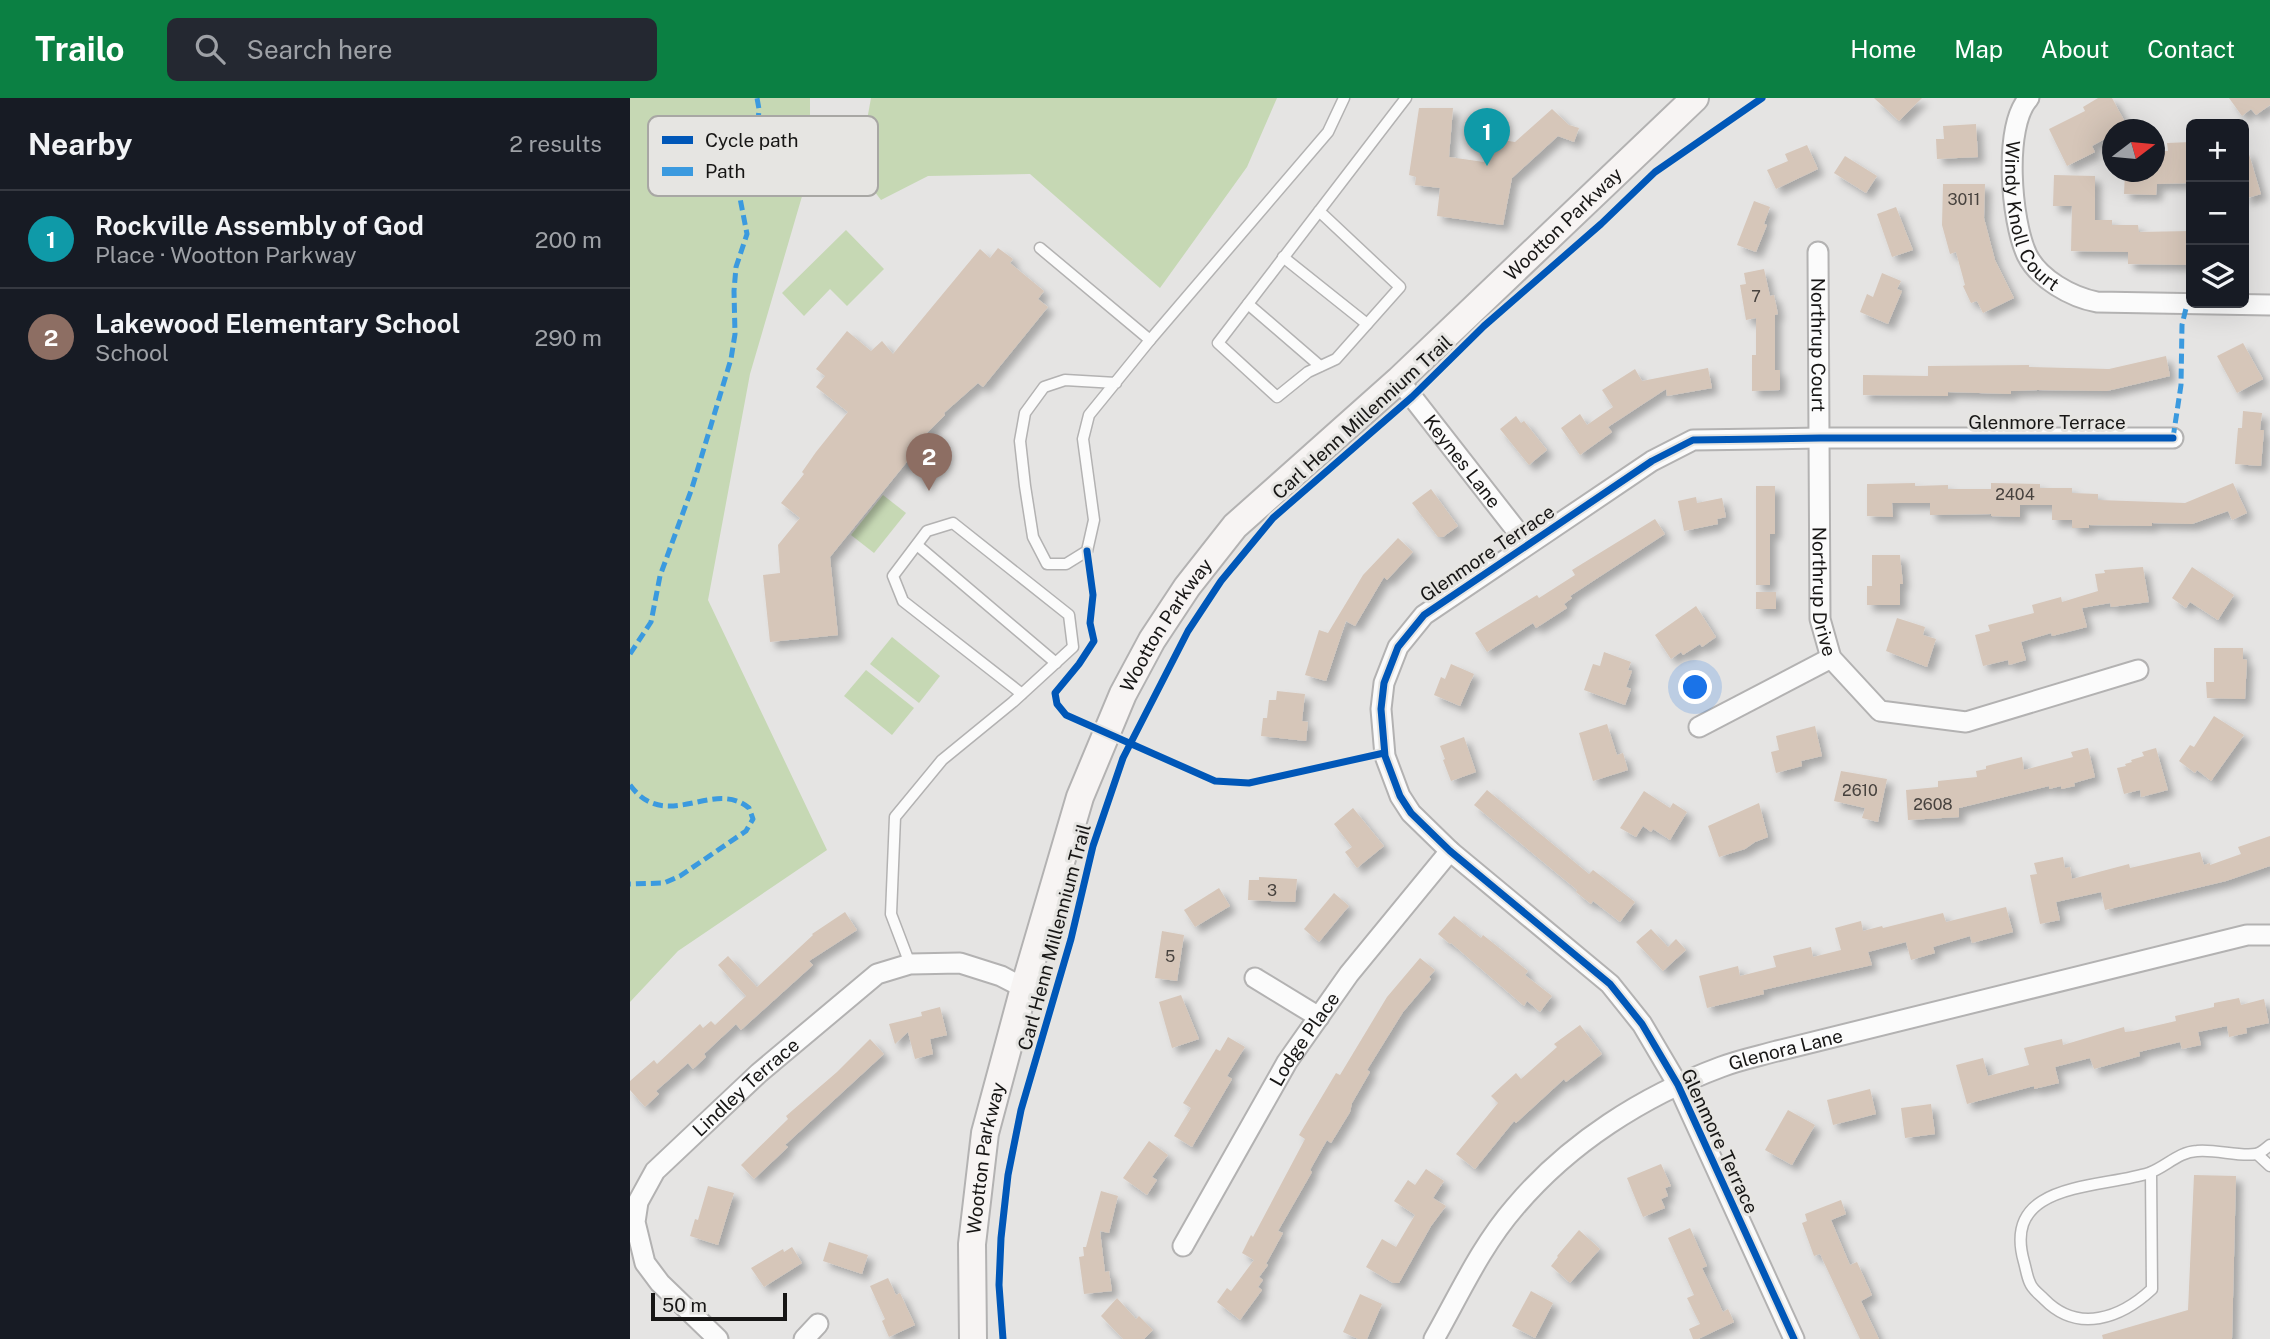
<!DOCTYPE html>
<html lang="en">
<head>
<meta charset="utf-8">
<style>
	:root { --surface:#171b24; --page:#242831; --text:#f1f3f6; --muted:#9ea1a6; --line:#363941; --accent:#0b8043 }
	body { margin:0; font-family:"Public Sans",sans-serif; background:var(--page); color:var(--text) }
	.controls { position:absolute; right:21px; top:21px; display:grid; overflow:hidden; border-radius:10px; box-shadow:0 7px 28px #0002 }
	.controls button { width:63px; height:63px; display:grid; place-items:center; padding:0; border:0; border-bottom:2px solid var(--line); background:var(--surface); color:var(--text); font:35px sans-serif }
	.compass { position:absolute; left:1472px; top:21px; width:63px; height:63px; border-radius:50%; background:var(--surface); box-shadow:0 7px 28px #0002; rotate:74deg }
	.scale { position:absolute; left:21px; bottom:18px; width:136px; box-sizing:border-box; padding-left:7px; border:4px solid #171615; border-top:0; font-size:19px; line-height:24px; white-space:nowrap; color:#171615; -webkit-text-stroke:5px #e6e5e2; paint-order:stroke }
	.you { position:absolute; left:1066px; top:590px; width:24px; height:24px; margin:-18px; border:5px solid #fff; border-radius:50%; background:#1a73e8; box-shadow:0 0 0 10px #1a73e833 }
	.badge { display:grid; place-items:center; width:46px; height:46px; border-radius:50%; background:var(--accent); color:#fff; font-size:23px; font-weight:700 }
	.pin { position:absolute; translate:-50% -58px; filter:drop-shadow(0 2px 4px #0008) }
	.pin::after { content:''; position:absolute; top:37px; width:24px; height:21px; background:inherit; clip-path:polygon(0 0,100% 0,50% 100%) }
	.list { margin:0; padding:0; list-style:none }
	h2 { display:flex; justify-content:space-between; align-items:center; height:91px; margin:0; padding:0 28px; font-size:30px }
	h2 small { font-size:23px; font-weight:400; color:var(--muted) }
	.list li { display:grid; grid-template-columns:46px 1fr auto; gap:21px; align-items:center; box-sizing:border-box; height:98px; padding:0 28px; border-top:2px solid var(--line) }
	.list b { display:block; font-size:26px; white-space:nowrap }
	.list p { margin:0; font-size:23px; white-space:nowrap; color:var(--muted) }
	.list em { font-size:23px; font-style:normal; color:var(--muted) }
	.icon { flex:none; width:38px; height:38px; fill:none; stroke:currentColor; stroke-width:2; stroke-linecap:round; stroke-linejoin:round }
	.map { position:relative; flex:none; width:1640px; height:1241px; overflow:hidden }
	header { display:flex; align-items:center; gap:42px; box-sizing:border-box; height:98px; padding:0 35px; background:var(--accent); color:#fff }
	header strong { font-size:33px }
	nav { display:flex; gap:38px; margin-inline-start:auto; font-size:24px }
	.search { width:490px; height:63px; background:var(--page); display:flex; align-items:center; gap:18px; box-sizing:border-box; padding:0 24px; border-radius:10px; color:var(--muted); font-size:26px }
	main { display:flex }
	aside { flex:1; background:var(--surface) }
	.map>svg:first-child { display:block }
	.green { fill:#c6d8b4 }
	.building { fill:#d6c6b9; filter:url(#shadow) }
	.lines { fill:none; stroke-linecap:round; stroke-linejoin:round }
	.lane-casing { stroke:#b3b2b2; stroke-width:13 }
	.street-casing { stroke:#b3b2b2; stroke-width:23 }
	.secondary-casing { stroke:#b3b2b2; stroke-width:30 }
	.lane { stroke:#fbfbfb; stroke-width:10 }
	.street { stroke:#fbfbfb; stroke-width:19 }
	.secondary { stroke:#f7f4f3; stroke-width:26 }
	.quiet { stroke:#3b9adf; stroke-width:5; stroke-dasharray:10 5; stroke-linecap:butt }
	.cycleway-casing { stroke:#e6e5e2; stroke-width:11 }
	.cycleway { stroke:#0057b8; stroke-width:7 }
	.labels { text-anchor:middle; stroke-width:6; stroke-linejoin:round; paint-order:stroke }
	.number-label { font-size:16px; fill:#47423e }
	.street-label { font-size:19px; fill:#171615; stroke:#e6e5e2 }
	.key { fill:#e6e5e2; stroke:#a8a7a4; stroke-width:2 }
	.key-label { font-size:19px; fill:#171615 }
</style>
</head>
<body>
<header>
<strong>Trailo</strong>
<div class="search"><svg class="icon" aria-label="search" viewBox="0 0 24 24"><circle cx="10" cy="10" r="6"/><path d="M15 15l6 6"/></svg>Search here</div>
<nav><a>Home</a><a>Map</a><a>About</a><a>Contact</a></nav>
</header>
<main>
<aside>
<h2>Nearby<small>2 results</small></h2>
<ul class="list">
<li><span class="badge" style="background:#0f9aa8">1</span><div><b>Rockville Assembly of God</b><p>Place · Wootton Parkway</p></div><em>200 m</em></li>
<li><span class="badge" style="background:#8d6e63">2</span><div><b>Lakewood Elementary School</b><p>School</p></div><em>290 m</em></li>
</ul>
</aside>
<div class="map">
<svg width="1640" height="1241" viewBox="0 0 1640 1241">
	<defs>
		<filter id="shadow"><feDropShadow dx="6" dy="6" stdDeviation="3.5" flood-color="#0004"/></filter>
	</defs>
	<rect width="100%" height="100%" fill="#e5e4e3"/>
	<!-- green -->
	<g class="green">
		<polygon points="0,0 180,0 180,71 120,276 78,502 197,752 48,853 0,904"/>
		<polygon points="241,0 647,0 617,69 530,190 400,76 298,78 251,102 228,72"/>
		<polygon points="216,132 254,171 217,208 200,191 174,218 152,195"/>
		<polygon points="253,397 276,415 244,455 221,437"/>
		<polygon points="262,539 310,578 289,605 240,566"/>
		<polygon points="236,572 284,610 262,637 214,598"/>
	</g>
	<!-- building -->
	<g class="building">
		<polygon points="1244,0 1292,0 1269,23"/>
		<polygon points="1468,0 1482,0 1495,24 1482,31 1482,37 1462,48 1465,54 1437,68 1419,31 1455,13 1453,9"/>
		<polygon points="1599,0 1640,0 1640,7 1626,17 1621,11 1612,18"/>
		<polygon points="789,10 823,10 819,59 854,64 859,40 885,44 922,11 939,27 949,30 944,44 928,38 882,80 873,127 807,118 810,90 785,87 786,79 779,77"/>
		<polygon points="1346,26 1348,59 1307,61 1306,41 1314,41 1313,28"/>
		<polygon points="1561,44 1561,85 1527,86 1526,97 1494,96 1495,74 1524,74 1524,53 1538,53 1537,45"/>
		<polygon points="1177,47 1188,71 1146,91 1137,72 1158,63 1155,56"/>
		<polygon points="1614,53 1618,53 1631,96 1614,101"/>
		<polygon points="1215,58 1247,78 1236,95 1204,75"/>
		<polygon points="1424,77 1465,78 1465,122 1482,122 1482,127 1508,127 1509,134 1561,133 1561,167 1498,166 1498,154 1441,153 1442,108 1423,108"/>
		<polygon points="1313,86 1355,86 1354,120 1365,162 1384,200 1353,215 1347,203 1341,205 1333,188 1335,187 1326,154 1320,156 1312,127"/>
		<polygon points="1124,103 1140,109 1134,126 1137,127 1126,154 1107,147"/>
		<polygon points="1266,109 1283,152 1262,159 1247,116"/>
		<polygon points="368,150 383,161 380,165 414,193 408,201 418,209 353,289 348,285 314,315 315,317 290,342 293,344 200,459 208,537 140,544 133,477 150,475 148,447 170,420 151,405 174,376 172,374 186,354 218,314 186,289 195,278 186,271 217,233 241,253 252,243 263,256 350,151 360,160"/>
		<polygon points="1134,171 1140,198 1144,197 1148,216 1145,217 1145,272 1150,272 1150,292 1122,293 1122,257 1126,257 1126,220 1116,222 1110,187 1116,186 1114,175"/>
		<polygon points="1252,175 1271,183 1267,191 1272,193 1258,226 1230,214 1237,196 1243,199"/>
		<polygon points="1613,245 1633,281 1607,295 1587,258"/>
		<polygon points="1536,258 1540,278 1477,293 1408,292 1381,293 1381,296 1318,294 1318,298 1233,297 1233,277 1298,278 1298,268 1399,267 1399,269 1479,271"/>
		<polygon points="1078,270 1082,290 1037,298 1036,291 978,329 982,334 950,357 931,330 950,316 957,327 983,309 972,292 1005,271 1012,283"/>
		<polygon points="1613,313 1632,315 1630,332 1634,332 1631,368 1605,366 1608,330 1612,330"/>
		<polygon points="886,318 891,325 894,323 917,352 899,367 870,331"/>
		<polygon points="1285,385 1285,388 1318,387 1318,391 1361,391 1361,385 1410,386 1410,390 1442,390 1442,395 1468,396 1468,402 1555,405 1603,385 1617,415 1602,422 1598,413 1562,426 1522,425 1522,428 1459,427 1459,430 1442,430 1442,422 1422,422 1422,407 1390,407 1390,419 1361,418 1361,416 1300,417 1300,405 1262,405 1263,419 1237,418 1237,386"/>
		<polygon points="1126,388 1145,388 1145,436 1140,436 1140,487 1126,487"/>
		<polygon points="801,391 828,428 813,439 808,439 782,405"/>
		<polygon points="1066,399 1067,405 1092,400 1096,419 1087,421 1088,426 1054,433 1048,403"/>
		<polygon points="1025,421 1035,436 940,498 942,500 934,506 937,510 906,530 903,525 857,554 845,535 907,497 909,500 945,477 942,472"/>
		<polygon points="768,440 783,454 757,482 754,479 725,528 716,523 696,583 675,577 689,532 698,535 733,477"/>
		<polygon points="1242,457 1270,457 1273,486 1270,486 1270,507 1237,507 1237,488 1242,488"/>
		<polygon points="1513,469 1519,504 1481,509 1480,505 1452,510 1457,529 1422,538 1421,535 1391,544 1396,562 1379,567 1378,562 1353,568 1345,537 1360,533 1358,527 1404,515 1402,507 1431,499 1432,504 1468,493 1465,476 1475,475 1474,472"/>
		<polygon points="1562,469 1604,497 1588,522 1560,504 1556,510 1542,500"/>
		<rect x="1126" y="494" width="20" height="17"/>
		<polygon points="1066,508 1086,539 1072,549 1070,546 1053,557 1051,554 1041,561 1025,537"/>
		<polygon points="1267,520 1295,529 1293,537 1306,541 1297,569 1256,553"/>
		<polygon points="1584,550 1613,550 1613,561 1617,562 1615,601 1577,600 1576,584 1584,584"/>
		<polygon points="974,554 1001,564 998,572 1002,573 996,589 1001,591 995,607 954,592 963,566 970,568"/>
		<polygon points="821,566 844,576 830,608 804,597 811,579 815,581"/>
		<polygon points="647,593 675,596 672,623 678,624 676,643 631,638 633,620 637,620 639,602 646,602"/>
		<polygon points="1584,618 1614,637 1581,683 1567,672 1565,675 1549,663 1560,647 1564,649"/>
		<polygon points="977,626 987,657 993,655 998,672 963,683 949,635"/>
		<polygon points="1185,628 1192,658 1171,663 1172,668 1146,675 1141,654 1149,652 1146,638"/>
		<polygon points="834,639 846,674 821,683 813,662 815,661 810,648"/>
		<polygon points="1458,650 1465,679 1444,685 1445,688 1431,691 1431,688 1419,691 1419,688 1329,710 1329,719 1278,722 1276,692 1308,689 1308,683 1347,679 1346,673 1356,671 1356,668 1392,659 1394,672 1443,659 1441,654"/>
		<polygon points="1526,650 1538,692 1511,699 1510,692 1494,696 1487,670 1496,668 1495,666 1502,664 1501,662 1514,658 1512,654"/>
		<polygon points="1211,673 1257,681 1248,724 1232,720 1235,710 1204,703"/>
		<polygon points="857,692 959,776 963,772 1005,804 990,824 963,803 961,806 946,794 947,792 844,707"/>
		<polygon points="1014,693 1040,710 1043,705 1057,714 1040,742 1023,731 1021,734 1013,728 1006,739 990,730"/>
		<polygon points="1129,705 1138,739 1125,744 1115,751 1089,759 1078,728"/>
		<polygon points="723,710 754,748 727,770 715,754 722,749 704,726"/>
		<polygon points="1640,738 1640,768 1596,783 1475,812 1471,794 1426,804 1430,822 1410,826 1400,777 1407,776 1404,765 1433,759 1435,770 1440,769 1442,781 1499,766 1500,770 1570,754 1574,767 1580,765 1580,767 1611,756 1608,749"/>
		<polygon points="629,779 667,781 665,804 618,802 619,782 629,782"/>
		<polygon points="589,790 600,808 565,829 554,812"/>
		<polygon points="704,795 719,808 689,844 674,831"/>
		<polygon points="1376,809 1383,834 1342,845 1340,838 1303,849 1305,855 1281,862 1276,844 1238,854 1242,867 1133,892 1134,896 1077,910 1069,878 1108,868 1110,878 1146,869 1143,858 1181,849 1183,859 1211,852 1205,830 1231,823 1233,833 1252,828 1253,830 1313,815 1316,824"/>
		<polygon points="215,814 227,832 179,863 183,867 111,932 106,926 74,956 76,959 63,971 58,965 26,993 29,996 15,1009 0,992 0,983 24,962 27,966 70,926 73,930 81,923 85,927 116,898 88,867 98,858 127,889 183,837 182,836"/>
		<polygon points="824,818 851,840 853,837 898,873 895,877 922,898 910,914 897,903 894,908 821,845 820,846 808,836"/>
		<polygon points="1021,831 1038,849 1046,841 1056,852 1033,873 1006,844"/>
		<polygon points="532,833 554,837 547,883 525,880"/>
		<polygon points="790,860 805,872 799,879 801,881 773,914 737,972 740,974 722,1005 720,1014 701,1045 697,1042 680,1072 682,1074 648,1133 653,1135 636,1166 638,1167 629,1179 633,1182 628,1189 632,1192 610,1222 587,1204 597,1190 601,1193 624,1162 612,1155 621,1137 623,1139 675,1041 669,1037 706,975 710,977 757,899"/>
		<polygon points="551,897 569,941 542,950 529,904"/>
		<polygon points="1609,900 1611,907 1634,901 1639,925 1616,930 1617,935 1599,939 1597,928 1568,934 1571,947 1552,951 1550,944 1509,954 1510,958 1464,971 1460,960 1425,969 1429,985 1404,991 1404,988 1337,1006 1326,967 1353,960 1358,978 1399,967 1394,950 1432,941 1433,947 1494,929 1495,934 1503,933 1546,923 1545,918 1584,909 1584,905"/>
		<polygon points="310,909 317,937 300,941 303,956 285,961 278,934 265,946 259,926 292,918 291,914"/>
		<polygon points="950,927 972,956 936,984 934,981 886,1025 884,1023 845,1071 826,1056 868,1005 861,998 886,975 891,981 927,949 924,946"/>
		<polygon points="598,939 615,949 597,978 602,981 562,1049 544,1038 561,1010 553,1005 586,951 590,953"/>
		<polygon points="240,941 254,956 155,1047 158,1049 124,1081 111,1067 158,1021 156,1018 207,974"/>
		<polygon points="1240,991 1246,1016 1203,1027 1197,1002"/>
		<polygon points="1301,1006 1305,1036 1275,1040 1271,1010"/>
		<polygon points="1158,1012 1185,1027 1162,1067 1135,1052"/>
		<polygon points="519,1043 538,1057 522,1079 527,1082 517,1097 493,1080"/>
		<polygon points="1031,1066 1041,1088 1035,1090 1038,1098 1031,1101 1035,1110 1013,1119 997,1080"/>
		<polygon points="796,1071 814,1083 803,1100 816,1108 801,1128 769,1185 763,1185 736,1169 752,1141 766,1149 785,1117 764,1103 778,1082 785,1087"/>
		<polygon points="1564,1077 1606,1078 1602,1241 1473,1241 1472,1237 1558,1212"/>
		<polygon points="78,1088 104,1095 88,1147 60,1138 65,1121 68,1122"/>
		<polygon points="471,1093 488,1098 479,1135 470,1133 475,1174 479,1173 482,1193 454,1196 449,1159 454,1158 453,1149 456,1149"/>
		<polygon points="1211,1102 1216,1116 1201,1122 1220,1167 1227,1164 1242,1197 1231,1203 1249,1241 1230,1241 1190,1156 1184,1158 1172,1125 1177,1123 1175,1116"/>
		<polygon points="1060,1130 1077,1168 1072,1170 1093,1214 1098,1211 1104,1224 1068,1241 1063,1241 1059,1231 1070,1226 1057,1200 1064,1197 1038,1140"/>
		<polygon points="949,1132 970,1151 940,1185 921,1168 928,1159 927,1158"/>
		<polygon points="199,1144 238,1157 232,1176 193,1163"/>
		<polygon points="162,1149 172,1165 134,1189 121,1170 153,1151 154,1154"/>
		<polygon points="258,1180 266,1197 270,1195 285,1227 259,1239 252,1223 255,1221 240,1188"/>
		<polygon points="901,1193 923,1205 905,1240 882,1228"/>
		<polygon points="730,1196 752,1206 737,1241 728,1241 713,1234"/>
		<polygon points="487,1200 506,1221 509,1218 523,1232 514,1241 493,1241 471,1218"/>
	</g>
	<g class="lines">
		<defs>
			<g id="lane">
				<polyline points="689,113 770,189 706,261 678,274 647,299 588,245 769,9 776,0"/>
				<polyline points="410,150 520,242 698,34 714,0"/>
				<polyline points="653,159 737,226"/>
				<polyline points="618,206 690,268"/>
				<polyline points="486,285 435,282 414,289 395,315 390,343 395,388 403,439 417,466 436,466 457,453 464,422 453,341 459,317 520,242"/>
				<polyline points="287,447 426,565"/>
				<polyline points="280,866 261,816 265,719 312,662 383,604 443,549 439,517 323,425 297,433 263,478 273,503 392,596"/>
				<polyline points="1627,1056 1640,1068"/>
				<path d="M1521 1074 1522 1191C1491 1220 1448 1236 1414 1201 1409 1196 1402 1191 1400 1185 1397 1179 1396 1171 1394 1164 1371 1083 1469 1091 1519 1075 1536 1069 1548 1054 1567 1053 1585 1051 1610 1059 1626 1056 1631 1055 1636 1050 1640 1047"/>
			</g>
			<g id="street">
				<path id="s1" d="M1399 0C1373 28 1381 123 1397 157 1409 181 1441 199 1467 204L1640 207"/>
				<path id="s2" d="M1188 154 1190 521 1201 560 1250 613 1336 624 1508 572"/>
				<path id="s3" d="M769 282 897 446"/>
				<polyline points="1069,629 1201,560"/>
				<polyline points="625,880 689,919"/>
				<path id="s4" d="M553 1148 657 964 719 876 820 753"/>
				<path id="s5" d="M88 1241 30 1185 15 1165 5 1124 8 1104 25 1073 129 975 247 876 280 866 330 865 371 878 394 890"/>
				<polyline points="174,1241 188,1226"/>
				<path id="s6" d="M804 1241C829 1197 851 1148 885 1109 939 1045 1013 998 1091 969 1109 962 1129 958 1147 953L1617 837H1640"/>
				<polyline points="1164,1241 1048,987 1012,926 980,886 820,753 781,715 770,698 755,658 751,611 754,585 768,549 794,517 1022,363 1063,342 1190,340 1543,340"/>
			</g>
			<g id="secondary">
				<path id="s7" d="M343 1241 342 1146 355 1035 394 890 450 699 493 596 522 542 557 489 605 428 769 282 1065 0"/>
			</g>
		</defs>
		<!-- lane casing -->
		<use href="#lane" class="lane-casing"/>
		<!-- street casing -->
		<use href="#street" class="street-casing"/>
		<!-- secondary casing -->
		<use href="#secondary" class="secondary-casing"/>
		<!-- lane -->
		<use href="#lane" class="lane"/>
		<!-- street -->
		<use href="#street" class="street"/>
		<!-- secondary -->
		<use href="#secondary" class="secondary"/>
		<!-- quiet -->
		<g class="quiet">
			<polyline points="1543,340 1551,287 1552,227 1557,206"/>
			<polyline points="0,556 21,524 30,478 62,390 101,261 105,236 104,193 106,169 117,136 109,95 128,24 129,11 127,0"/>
			<path d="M0 687C36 736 83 680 119 710L123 721 116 733 50 778 34 785 0 786"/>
		</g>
		<defs>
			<g id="cycleway">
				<polyline points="457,453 463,497 460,525 464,543 449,566 425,595 427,606 436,617 585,683 619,685 754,655"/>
				<polyline points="373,1241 369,1187 371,1140 378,1077 391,1012 441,841 463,748 493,660 558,533 591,483 643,420 782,299 854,228 971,126 1025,74 1132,0"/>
				<polyline points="1164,1241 1048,987 1012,926 980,886 820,753 781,715 770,698 755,658 751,611 754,585 768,549 794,517 1022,363 1063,342 1190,340 1543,340"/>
			</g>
		</defs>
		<!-- cycleway casing -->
		<use href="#cycleway" class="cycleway-casing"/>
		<!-- cycleway -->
		<use href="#cycleway" class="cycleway"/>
	</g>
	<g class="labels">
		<!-- number labels -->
		<g class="number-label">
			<text x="1334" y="107">3011</text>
			<text x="1126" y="204">7</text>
			<text x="1385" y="402">2404</text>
			<text x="1230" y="698">2610</text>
			<text x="1303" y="712">2608</text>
			<text x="642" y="798">3</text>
			<text x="540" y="864">5</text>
		</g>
		<!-- street labels -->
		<g class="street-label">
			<text dy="7" stroke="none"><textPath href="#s1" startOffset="126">Windy Knoll Court</textPath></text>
			<text dy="7" stroke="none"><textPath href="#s7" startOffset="1316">Wootton Parkway</textPath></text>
			<text dy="7" stroke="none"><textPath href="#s2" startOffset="93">Northrup Court</textPath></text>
			<text transform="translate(732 319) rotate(-42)" y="7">Carl Henn Millennium Trail</text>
			<text x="1417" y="331">Glenmore Terrace</text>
			<text dy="7" stroke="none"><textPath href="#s3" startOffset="103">Keynes Lane</textPath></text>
			<text transform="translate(857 455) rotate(-34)" y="7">Glenmore Terrace</text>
			<text dy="7" stroke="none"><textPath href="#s2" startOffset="340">Northrup Drive</textPath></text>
			<text dy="7" stroke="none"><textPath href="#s7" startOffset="749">Wootton Parkway</textPath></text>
			<text transform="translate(424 839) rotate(-75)" y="7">Carl Henn Millennium Trail</text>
			<text dy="7" stroke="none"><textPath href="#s4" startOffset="240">Lodge Place</textPath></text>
			<text dy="7" stroke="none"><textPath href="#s6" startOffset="474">Glenora Lane</textPath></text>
			<text dy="7" stroke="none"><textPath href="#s5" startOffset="327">Lindley Terrace</textPath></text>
			<text transform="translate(1090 1043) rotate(65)" y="7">Glenmore Terrace</text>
			<text dy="7" stroke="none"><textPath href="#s7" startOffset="182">Wootton Parkway</textPath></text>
		</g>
	</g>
	<!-- legend -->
	<rect x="18" y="18" width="230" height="80" rx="10" class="key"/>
	<rect x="32" y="38" width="31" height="8" fill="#0057b8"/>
	<rect x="32" y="69" width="31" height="9" fill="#3b9adf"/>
	<g class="key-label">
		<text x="75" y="49">Cycle path</text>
		<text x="75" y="80">Path</text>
	</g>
</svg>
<div class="controls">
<button>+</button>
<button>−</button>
<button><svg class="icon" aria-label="layers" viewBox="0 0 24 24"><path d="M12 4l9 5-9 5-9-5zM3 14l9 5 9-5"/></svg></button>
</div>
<svg class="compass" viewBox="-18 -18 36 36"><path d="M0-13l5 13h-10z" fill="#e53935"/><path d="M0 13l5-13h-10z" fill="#9ea1a6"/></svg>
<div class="scale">50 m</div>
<div class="you"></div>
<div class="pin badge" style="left:857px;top:68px;background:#0f9aa8">1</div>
<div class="pin badge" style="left:299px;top:393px;background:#8d6e63">2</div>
</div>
</main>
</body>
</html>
